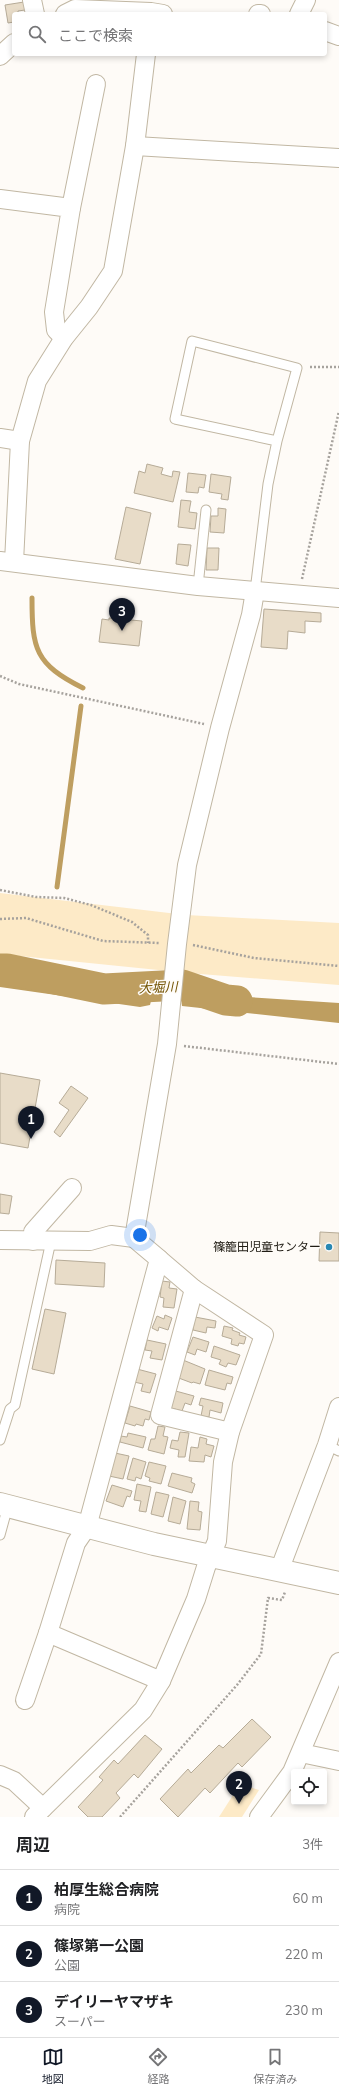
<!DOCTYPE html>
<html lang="ja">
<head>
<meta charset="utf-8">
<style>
	:root { --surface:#fff; --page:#f6f6f6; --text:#202124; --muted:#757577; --line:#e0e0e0; --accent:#111827 }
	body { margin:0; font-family:Mulish,"Noto Sans JP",sans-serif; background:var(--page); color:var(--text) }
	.controls { position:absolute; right:12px; bottom:12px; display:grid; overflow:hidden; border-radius:4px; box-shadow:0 2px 6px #0003 }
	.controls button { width:36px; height:36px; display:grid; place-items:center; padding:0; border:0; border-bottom:1px solid var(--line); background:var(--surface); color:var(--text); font:20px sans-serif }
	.you { position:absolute; left:140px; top:1235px; width:14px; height:14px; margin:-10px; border:3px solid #fff; border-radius:50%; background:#1a73e8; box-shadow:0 0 0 6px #1a73e833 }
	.badge { display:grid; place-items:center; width:26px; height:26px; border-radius:50%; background:var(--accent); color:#fff; font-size:13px; font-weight:700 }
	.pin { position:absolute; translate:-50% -33px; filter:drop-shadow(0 1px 2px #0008) }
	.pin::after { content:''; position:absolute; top:21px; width:14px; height:12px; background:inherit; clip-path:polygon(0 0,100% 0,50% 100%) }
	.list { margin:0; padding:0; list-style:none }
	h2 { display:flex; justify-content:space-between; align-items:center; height:52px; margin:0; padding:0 16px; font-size:17px }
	h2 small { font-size:13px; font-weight:400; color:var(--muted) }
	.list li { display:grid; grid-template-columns:26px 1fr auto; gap:12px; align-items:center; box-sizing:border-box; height:56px; padding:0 16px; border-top:1px solid var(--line) }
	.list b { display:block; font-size:15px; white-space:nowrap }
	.list p { margin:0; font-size:13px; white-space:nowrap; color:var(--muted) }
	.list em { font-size:13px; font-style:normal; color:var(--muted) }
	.icon { flex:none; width:22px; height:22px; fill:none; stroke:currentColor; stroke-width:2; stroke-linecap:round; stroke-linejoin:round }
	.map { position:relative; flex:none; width:339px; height:1817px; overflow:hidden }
	.search { position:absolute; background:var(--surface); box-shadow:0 2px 6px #0003; left:12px; right:12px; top:12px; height:44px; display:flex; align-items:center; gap:10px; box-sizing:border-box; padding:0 14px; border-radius:4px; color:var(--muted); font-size:15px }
	.sheet { height:220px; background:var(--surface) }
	nav { display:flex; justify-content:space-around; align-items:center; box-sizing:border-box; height:56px; border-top:1px solid var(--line); background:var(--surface); font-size:11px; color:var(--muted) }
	nav a { display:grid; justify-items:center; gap:2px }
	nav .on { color:var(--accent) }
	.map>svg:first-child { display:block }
	.green { fill:#fdeac7 }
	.water { fill:#be9e60 }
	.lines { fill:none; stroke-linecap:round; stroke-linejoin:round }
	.stream { stroke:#be9e60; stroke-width:5 }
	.river { stroke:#be9e60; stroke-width:31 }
	.building { fill:#e8dcc8; stroke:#b6ab97 }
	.lane-casing { stroke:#c1b7a3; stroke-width:11 }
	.street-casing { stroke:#c1b7a3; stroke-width:20 }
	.secondary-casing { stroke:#c1b7a3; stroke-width:24 }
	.path { stroke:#a6a29d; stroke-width:2.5; stroke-dasharray:2 2; stroke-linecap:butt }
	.lane { stroke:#fff; stroke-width:9 }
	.street { stroke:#fff; stroke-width:18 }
	.secondary { stroke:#fff; stroke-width:22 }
	.poi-dot { fill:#2888b3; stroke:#fefbf7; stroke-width:1.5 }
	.labels { text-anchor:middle; stroke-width:3; stroke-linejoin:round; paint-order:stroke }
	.poi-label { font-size:12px; fill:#201c14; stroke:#fefbf7; text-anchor:end }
	.water-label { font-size:13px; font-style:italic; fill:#715100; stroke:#fefbf7 }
</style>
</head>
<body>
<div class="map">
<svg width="339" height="1817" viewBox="0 0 339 1817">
	<rect width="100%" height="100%" fill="#fefbf7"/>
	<!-- green -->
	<g class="green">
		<polygon points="0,893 186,915 339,923 339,985 188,973 0,954"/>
		<polygon points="240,1784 259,1790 242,1817 219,1817"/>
	</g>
	<!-- water -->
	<g class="water">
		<polygon points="0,969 83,982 154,989 150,1005 140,1007 0,987"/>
		<polygon points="179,986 218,995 339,1003 339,1023 182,1006"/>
	</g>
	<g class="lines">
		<!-- stream -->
		<g class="stream">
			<path d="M32 598C32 649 35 664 83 688"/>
			<polyline points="57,887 81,706"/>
		</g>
		<!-- river -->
		<polyline class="river" points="0,969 7,969 104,989 182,985 226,1000 237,1001"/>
	</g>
	<!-- building -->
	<g class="building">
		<polygon points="24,2 25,10 18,11 18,14 14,14 14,22 8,23 5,5"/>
		<polygon points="147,464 163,468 161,474 172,477 173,471 180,472 173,502 134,493 139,471 145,473"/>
		<polygon points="188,473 206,475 204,488 199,487 198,493 186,492"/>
		<polygon points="211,474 231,477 228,500 221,499 222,494 209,492"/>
		<polygon points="181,500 191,501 189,512 197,513 195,529 178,527"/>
		<polygon points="126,507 151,513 140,564 115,559"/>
		<polygon points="218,508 226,509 224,533 210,532 211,516 218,516"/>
		<polygon points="178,544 191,545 188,566 176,564"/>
		<polygon points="207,548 219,548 218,570 206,570"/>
		<polygon points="264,609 321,613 321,622 305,621 305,633 288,631 287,649 261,647"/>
		<polygon points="109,618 142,621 139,646 99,642 102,619 109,620"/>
		<polygon points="0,1073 40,1080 28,1148 0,1143"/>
		<polygon points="71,1086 88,1098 60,1137 54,1132 69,1110 59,1103"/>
		<polygon points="0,1194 12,1196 9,1214 0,1213"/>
		<polygon points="320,1232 339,1233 339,1261 319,1261"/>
		<polygon points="56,1260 105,1263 104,1287 55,1284"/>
		<polygon points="162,1281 170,1282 169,1288 177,1289 174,1308 163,1307 164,1298 160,1297"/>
		<polygon points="45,1309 66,1313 54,1374 32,1369"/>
		<polygon points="165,1315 172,1318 168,1330 159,1327 158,1331 152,1328 157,1316 164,1319"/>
		<polygon points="195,1317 216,1321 215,1328 207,1327 206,1333 193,1330"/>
		<polygon points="224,1326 233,1328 232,1330 240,1333 239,1335 246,1337 244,1344 239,1343 238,1346 231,1344 232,1339 222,1336"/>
		<polygon points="193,1337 209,1342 206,1352 197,1349 195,1355 187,1352"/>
		<polygon points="147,1340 166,1344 162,1360 150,1358 152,1351 145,1350"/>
		<polygon points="214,1346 240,1355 236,1365 228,1363 226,1367 219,1364 221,1360 211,1357"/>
		<polygon points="183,1360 205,1369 200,1384 193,1382 192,1383 176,1377"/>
		<polygon points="137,1369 156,1374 150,1393 141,1391 143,1384 134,1382"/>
		<polygon points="209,1370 233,1377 231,1384 227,1383 225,1390 205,1385"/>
		<polygon points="172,1390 194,1396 191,1405 185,1403 182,1411 167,1407"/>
		<polygon points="201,1398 223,1403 221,1413 210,1410 209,1417 201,1416 203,1406 199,1405"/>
		<polygon points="130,1406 151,1412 149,1420 145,1419 143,1426 136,1424 135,1426 125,1423"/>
		<polygon points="158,1426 165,1427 163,1436 168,1437 164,1454 148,1450 151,1439 155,1439"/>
		<polygon points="180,1432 189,1433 185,1457 178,1457 179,1450 170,1448 172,1440 178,1441"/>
		<polygon points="128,1433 146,1437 143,1448 120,1442 121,1436 127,1437"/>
		<polygon points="200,1437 207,1439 206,1444 214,1446 211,1457 205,1455 204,1462 189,1461 191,1447 198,1448"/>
		<polygon points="115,1453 129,1456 123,1479 109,1476"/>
		<polygon points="133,1458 146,1462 141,1479 136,1477 135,1481 127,1479"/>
		<polygon points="149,1462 166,1466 161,1484 149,1481 150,1478 145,1476"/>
		<polygon points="172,1473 192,1478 191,1482 195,1484 192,1493 168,1486"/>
		<polygon points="137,1484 151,1487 146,1512 139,1511 141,1501 134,1500"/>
		<polygon points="112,1485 132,1491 130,1497 127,1496 123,1507 106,1501"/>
		<polygon points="156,1492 169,1495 163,1517 151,1514"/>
		<polygon points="173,1497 186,1501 180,1524 168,1521"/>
		<polygon points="190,1501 199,1502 198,1511 202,1512 200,1530 187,1529"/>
		<polygon points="252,1719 271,1737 242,1767 238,1763 210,1793 205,1788 178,1817 160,1799 188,1769 191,1773 219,1745 223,1748"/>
		<polygon points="145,1735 162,1749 138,1778 134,1774 116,1793 120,1798 102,1817 88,1817 78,1807 103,1780 99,1777 114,1760 118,1764"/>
	</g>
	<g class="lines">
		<defs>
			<g id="lane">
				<polyline points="198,586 206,510"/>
				<polyline points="255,591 268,484 277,441 297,368 192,341 175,419 277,441"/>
				<polyline points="0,1440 10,1409 15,1405 51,1241"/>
				<polyline points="327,1445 339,1451"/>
				<polyline points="0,1535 8,1506"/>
			</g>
			<g id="street">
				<polyline points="32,0 35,14"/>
				<polyline points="65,14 75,9 151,12 163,14"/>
				<polyline points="258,14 261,14"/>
				<polyline points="299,14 306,0"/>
				<polyline points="325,31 339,36"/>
				<polyline points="0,56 14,43"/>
				<polyline points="135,146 339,158"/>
				<polyline points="0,199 71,208 54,312 56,330 64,338"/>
				<polyline points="71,208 96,84"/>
				<polyline points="0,438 20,441"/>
				<polyline points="0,561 198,586 339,598"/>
				<polyline points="14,562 20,441 37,381 64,338 89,307 113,271 135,146 146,54"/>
				<polyline points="0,1240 90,1241 111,1235 134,1238"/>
				<polyline points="33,1241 33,1232 72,1188"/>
				<polyline points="194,1289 160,1415 230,1432"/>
				<polyline points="279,1571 327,1445 339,1407"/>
				<polyline points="161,1681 48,1633 76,1543 87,1527 159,1259 134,1238 167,1044 177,944 187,865 220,728 251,615 255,591"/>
				<polyline points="25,1700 48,1633"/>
				<polyline points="301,1753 339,1761"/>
				<polyline points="0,1775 14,1781 43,1808"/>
				<polyline points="34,1817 143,1710 161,1681 196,1599 206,1567 217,1541 223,1462 230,1432 264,1335 194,1289 159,1259"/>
				<polyline points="259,1817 292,1772 339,1662"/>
			</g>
			<polyline id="secondary" points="0,1504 154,1544 339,1583"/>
		</defs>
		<!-- lane casing -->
		<use href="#lane" class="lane-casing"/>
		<!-- street casing -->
		<use href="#street" class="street-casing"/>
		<!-- secondary casing -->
		<use href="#secondary" class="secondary-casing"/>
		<!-- path -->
		<g class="path">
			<polyline points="310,367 339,367"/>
			<polyline points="302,579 339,411"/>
			<polyline points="0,676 19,684 204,724"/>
			<polyline points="0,890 36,897 64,898 91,905 132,922 148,935 148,943"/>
			<polyline points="0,919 26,918 103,941 160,943"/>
			<polyline points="193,945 254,958 339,966"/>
			<polyline points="184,1046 339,1064"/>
			<polyline points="120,1817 237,1685 261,1654 268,1598 282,1600 285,1592"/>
		</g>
		<!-- lane -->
		<use href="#lane" class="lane"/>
		<!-- street -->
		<use href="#street" class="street"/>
		<!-- secondary -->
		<use href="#secondary" class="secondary"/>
	</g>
	<!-- markers -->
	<circle class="poi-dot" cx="329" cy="1247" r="4"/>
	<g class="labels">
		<!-- poi labels -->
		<g class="poi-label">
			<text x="321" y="1251">篠籠田児童センター</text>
		</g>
		<!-- water labels -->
		<g class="water-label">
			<text transform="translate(158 987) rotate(-2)" y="5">大堀川</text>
		</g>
	</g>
</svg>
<div class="controls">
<button><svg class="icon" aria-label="locate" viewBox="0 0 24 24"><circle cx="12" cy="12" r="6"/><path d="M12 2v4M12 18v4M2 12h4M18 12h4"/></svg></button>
</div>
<div class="you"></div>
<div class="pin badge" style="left:31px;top:1139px">1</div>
<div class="pin badge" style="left:239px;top:1804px">2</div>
<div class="pin badge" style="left:122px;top:631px">3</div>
<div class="search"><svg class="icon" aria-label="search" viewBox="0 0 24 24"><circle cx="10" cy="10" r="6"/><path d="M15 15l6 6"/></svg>ここで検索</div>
</div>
<section class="sheet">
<h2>周辺<small>3件</small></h2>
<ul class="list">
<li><span class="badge">1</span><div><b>柏厚生総合病院</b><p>病院</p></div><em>60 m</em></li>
<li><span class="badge">2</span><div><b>篠塚第一公園</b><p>公園</p></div><em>220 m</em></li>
<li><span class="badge">3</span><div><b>デイリーヤマザキ</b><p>スーパー</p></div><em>230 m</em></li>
</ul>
</section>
<nav>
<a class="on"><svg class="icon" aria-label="map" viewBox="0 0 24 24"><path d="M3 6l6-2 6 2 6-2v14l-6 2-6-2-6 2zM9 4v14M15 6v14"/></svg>地図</a>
<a><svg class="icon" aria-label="directions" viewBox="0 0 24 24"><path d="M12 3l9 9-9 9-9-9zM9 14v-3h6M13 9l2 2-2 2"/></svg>経路</a>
<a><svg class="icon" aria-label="saved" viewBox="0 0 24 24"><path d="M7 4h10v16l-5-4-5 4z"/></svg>保存済み</a>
</nav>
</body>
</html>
